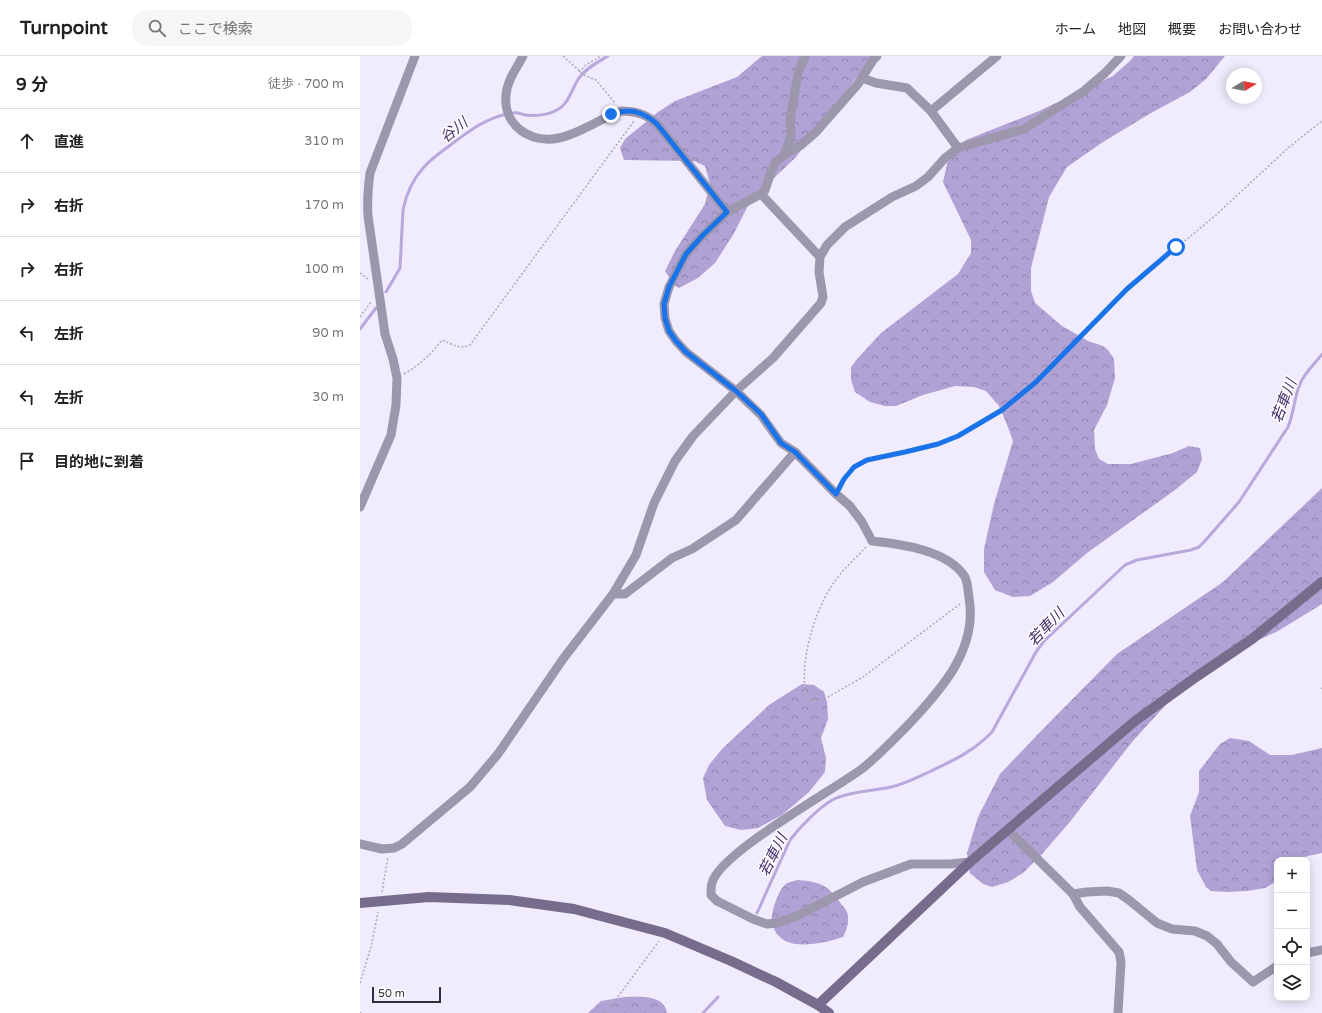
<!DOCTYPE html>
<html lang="ja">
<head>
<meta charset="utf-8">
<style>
	:root { --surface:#fff; --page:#f6f6f6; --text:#222; --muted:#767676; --line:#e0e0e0 }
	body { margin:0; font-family:"Varela Round","Noto Sans JP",sans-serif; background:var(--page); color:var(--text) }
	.controls { position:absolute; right:12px; bottom:12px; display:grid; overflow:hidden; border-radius:8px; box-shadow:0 2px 10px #0003 }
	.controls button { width:36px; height:36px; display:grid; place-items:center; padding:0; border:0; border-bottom:1px solid var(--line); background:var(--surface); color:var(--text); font:20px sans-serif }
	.compass { position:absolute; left:866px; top:12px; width:36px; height:36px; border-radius:50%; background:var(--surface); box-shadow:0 2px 10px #0003; rotate:80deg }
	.scale { position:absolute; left:12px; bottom:10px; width:69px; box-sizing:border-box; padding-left:4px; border:2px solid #302f35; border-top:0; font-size:11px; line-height:14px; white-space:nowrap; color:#302f35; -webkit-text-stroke:3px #fff; paint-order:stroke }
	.stop { position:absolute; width:12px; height:12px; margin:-9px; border:3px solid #1a73e8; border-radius:50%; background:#fff }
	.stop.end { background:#1a73e8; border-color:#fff; box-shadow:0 1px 4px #0008 }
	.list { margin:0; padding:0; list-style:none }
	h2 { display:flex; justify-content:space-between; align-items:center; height:52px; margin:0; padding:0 16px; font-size:17px }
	h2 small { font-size:13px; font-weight:400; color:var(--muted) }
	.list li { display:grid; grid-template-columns:26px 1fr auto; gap:12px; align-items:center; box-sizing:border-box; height:64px; padding:0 16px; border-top:1px solid var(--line) }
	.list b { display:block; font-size:15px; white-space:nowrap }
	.list em { font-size:13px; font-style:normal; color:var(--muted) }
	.icon { flex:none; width:22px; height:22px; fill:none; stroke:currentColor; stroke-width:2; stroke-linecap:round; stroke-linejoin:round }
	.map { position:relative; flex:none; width:962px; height:957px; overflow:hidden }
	header { display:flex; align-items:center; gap:24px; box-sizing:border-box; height:56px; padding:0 20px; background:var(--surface); border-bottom:1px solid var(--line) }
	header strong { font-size:19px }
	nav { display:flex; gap:22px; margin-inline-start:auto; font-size:14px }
	.search { width:280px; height:36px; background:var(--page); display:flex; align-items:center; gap:10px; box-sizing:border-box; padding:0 14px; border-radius:16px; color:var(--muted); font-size:15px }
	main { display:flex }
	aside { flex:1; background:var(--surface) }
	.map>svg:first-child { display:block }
	.forest { fill:url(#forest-crowns) }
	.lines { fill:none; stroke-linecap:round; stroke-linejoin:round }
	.stream { stroke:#b7a9dc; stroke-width:3 }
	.path { stroke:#adaab7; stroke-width:1.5; stroke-dasharray:2 2; stroke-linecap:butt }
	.street { stroke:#9d97ad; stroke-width:9 }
	.secondary { stroke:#766d8d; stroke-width:10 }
	.route { stroke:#1a73e8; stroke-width:5 }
	.labels { text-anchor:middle; stroke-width:3; stroke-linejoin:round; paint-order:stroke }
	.water-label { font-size:15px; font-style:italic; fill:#432e6b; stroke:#fff }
</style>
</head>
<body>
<header>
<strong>Turnpoint</strong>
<div class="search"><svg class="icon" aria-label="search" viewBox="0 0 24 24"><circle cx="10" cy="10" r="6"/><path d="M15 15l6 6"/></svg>ここで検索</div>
<nav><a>ホーム</a><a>地図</a><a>概要</a><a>お問い合わせ</a></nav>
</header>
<main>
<aside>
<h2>9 分<small>徒歩 · 700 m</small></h2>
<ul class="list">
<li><svg class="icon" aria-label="ahead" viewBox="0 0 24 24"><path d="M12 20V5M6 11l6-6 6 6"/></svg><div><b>直進</b></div><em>310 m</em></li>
<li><svg class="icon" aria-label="right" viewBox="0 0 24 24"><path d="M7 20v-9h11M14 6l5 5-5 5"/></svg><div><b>右折</b></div><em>170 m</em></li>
<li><svg class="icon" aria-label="right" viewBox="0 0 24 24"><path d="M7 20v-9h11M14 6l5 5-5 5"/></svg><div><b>右折</b></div><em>100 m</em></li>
<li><svg class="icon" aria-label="left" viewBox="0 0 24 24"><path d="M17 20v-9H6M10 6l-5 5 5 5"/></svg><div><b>左折</b></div><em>90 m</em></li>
<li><svg class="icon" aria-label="left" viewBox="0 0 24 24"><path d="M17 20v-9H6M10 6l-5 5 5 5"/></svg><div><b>左折</b></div><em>30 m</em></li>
<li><svg class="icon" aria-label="arrive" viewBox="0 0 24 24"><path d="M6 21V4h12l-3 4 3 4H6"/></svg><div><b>目的地に到着</b></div></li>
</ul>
</aside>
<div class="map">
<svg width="962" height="957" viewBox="0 0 962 957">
	<defs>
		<pattern id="forest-crowns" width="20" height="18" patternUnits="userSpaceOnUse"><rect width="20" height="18" fill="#b0a2d4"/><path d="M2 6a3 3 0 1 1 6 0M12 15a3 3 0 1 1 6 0" fill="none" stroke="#9084ad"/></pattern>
	</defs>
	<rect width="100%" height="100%" fill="#f0ecfd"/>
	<!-- forest -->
	<g class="forest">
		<polygon points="402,0 513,0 436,101 391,144 373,179 355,207 338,222 319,232 314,229 305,215 315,195 345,148 350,128 345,110 334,105 264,104 260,92 265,83 298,56 315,45 377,21"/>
		<polygon points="774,0 865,0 846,23 830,36 791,57 743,86 707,111 689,141 671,212 671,235 675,247 702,270 728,285 743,290 748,294 754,303 755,322 747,349 734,374 735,393 739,403 748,408 771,408 813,397 829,390 840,392 842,403 837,416 815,434 727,497 693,526 670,540 653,541 635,534 624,516 624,493 634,448 653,385 648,371 639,350 626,335 614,331 595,330 563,339 536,350 525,350 510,346 495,336 491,324 491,311 498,302 521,277 598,218 611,197 611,184 583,126 590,95 606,84 679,55 753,20 771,4"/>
		<polygon points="962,432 962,548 918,575 884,591 813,641 772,686 709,767 681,799 663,817 648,826 632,831 623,828 610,817 607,797 618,761 640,718 680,676 757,598 863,526"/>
		<polygon points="442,628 454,629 464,636 467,646 468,663 461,682 466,702 465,716 449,736 422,759 398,772 381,774 365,770 347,744 343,722 349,709 362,693 409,649"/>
		<polygon points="870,682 889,685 910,699 932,699 962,692 962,797 948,800 937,804 917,804 917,825 905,832 887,835 866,836 851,835 846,831 837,814 830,760 839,736 839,715 860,688"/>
		<path d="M438 824C461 826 468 829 482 849 484 851 486 854 487 856 490 863 487 874 483 881 468 886 443 892 428 886 420 884 412 873 412 865 411 856 418 834 426 828 428 826 434 825 438 824Z"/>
		<path d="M265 941C279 941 304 938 307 957H228L241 945Z"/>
	</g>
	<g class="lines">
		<!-- stream -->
		<g class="stream">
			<path d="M26 236 40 212 43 154C46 139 53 123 64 111 71 103 80 97 89 90 109 75 128 60 153 57 157 56 161 58 165 59 175 60 188 59 197 54 209 48 212 32 219 22 226 12 238 6 248 0"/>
			<polyline points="0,273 16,252"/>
			<path d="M397 857 430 784C440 771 459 751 474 743 491 735 513 735 531 731 545 728 558 721 571 715 594 704 614 695 632 676L676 596 684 585 765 509 777 504 831 494 839 491 844 486 879 446 928 371C934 357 934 342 940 328 944 317 955 308 962 298"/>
			<polyline points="343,957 358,941"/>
		</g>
		<!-- path -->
		<g class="path">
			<polyline points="203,0 224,19 236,24 255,47"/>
			<polyline points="219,16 226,9 241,0"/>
			<polyline points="0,217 8,223"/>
			<polyline points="0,261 11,246"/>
			<path d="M44 318C61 308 70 299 82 284 92 288 100 294 110 289L274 65"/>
			<polyline points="480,429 484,423 494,411 507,404 545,396 578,388 598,380 642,354 677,326 767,233 856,159 928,92 962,65"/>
			<path d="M506 491C494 504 480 516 471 531 453 559 438 611 447 643L455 645 466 642 503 621 600 548"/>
			<polyline points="961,633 962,632"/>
			<polyline points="22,836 28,801"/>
			<polyline points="0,927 11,891 18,856"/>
			<polyline points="0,956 1,957"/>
			<polyline points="246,957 299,885"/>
		</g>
		<!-- street -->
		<g class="street">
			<path d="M163 0C156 13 147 25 146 39 143 70 171 88 199 82 220 78 241 62 261 55 276 55 286 58 297 68L367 156"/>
			<path d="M517 0 513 4 498 28 456 76 441 89 424 99 415 107 411 116 405 134 401 138 367 156 343 179 326 198 309 231 304 248 305 262 309 275 316 285 326 296 376 335 401 359 421 387 435 396 476 438 490 450 502 466 512 485C541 488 588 494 605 521 608 527 608 536 609 542 618 593 581 634 549 668 534 683 519 699 503 712 474 734 359 797 352 827 351 830 351 835 351 839L357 845 393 863 407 868 417 867 437 860 503 826 551 808H590L610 806"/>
			<polyline points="502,22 516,27 547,32 571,55 598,92"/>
			<polyline points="571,55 637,0"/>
			<polyline points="424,99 428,89 431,79 430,64 438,17 445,0"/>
			<polyline points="401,138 460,201"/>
			<path d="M0 451 31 379 36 349 37 322 33 303 25 278 8 160C7 145 8 132 10 117L55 0"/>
			<polyline points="253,538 265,538 312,502 332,493 376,464 435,396"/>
			<polyline points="648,774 713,838 720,851 759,896 761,906 758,957"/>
			<polyline points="0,788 22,793 34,792 42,788 110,731 138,698 203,603 253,538 276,499 294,447 315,405 333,380 376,335 413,302 461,247 463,241 459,216 460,201 467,189 485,171 532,141 556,130 568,121 585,102 598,92 664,73 724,35 745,17 761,0"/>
			<polyline points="713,838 727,836 747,835 759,837 769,844 797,867 812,873 835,875 847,880 857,888 871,906 893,926 917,910"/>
			<polyline points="947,897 962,894"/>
		</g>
		<!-- secondary -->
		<g class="secondary">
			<polyline points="0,847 69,841 149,844 214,853 305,877 371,905 416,926 458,949 469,957"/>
			<polyline points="458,949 610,806 775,665 836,621 892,583 962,526"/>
		</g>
	</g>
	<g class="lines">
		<!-- route -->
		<path class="route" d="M251 58C270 52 282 55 297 68L367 156 343 179 326 198 309 231 304 248 305 262 309 275 316 285 326 296 376 335 401 358 421 387 435 396 476 438 484 423 494 411 507 404 545 396 578 388 598 380 642 354 676 326 767 233 816 191"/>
	</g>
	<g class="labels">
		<!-- water labels -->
		<g class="water-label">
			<text transform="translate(94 74) rotate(-38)" y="5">谷川</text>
			<text transform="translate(924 345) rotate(-69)" y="5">若車川</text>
			<text transform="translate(686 571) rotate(-46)" y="5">若車川</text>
			<text transform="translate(413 799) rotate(-63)" y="5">若車川</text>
		</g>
	</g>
</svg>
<div class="controls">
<button>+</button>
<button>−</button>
<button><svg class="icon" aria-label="locate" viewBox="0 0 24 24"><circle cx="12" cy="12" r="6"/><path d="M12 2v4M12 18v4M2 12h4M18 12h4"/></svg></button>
<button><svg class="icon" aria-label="layers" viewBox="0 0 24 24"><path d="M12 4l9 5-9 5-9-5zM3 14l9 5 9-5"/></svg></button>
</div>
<svg class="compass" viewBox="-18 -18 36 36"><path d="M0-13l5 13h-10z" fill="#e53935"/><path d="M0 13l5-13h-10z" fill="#767676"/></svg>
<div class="scale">50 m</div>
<div class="stop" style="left:816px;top:191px"></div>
<div class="stop end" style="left:251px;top:58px"></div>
</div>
</main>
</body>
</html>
